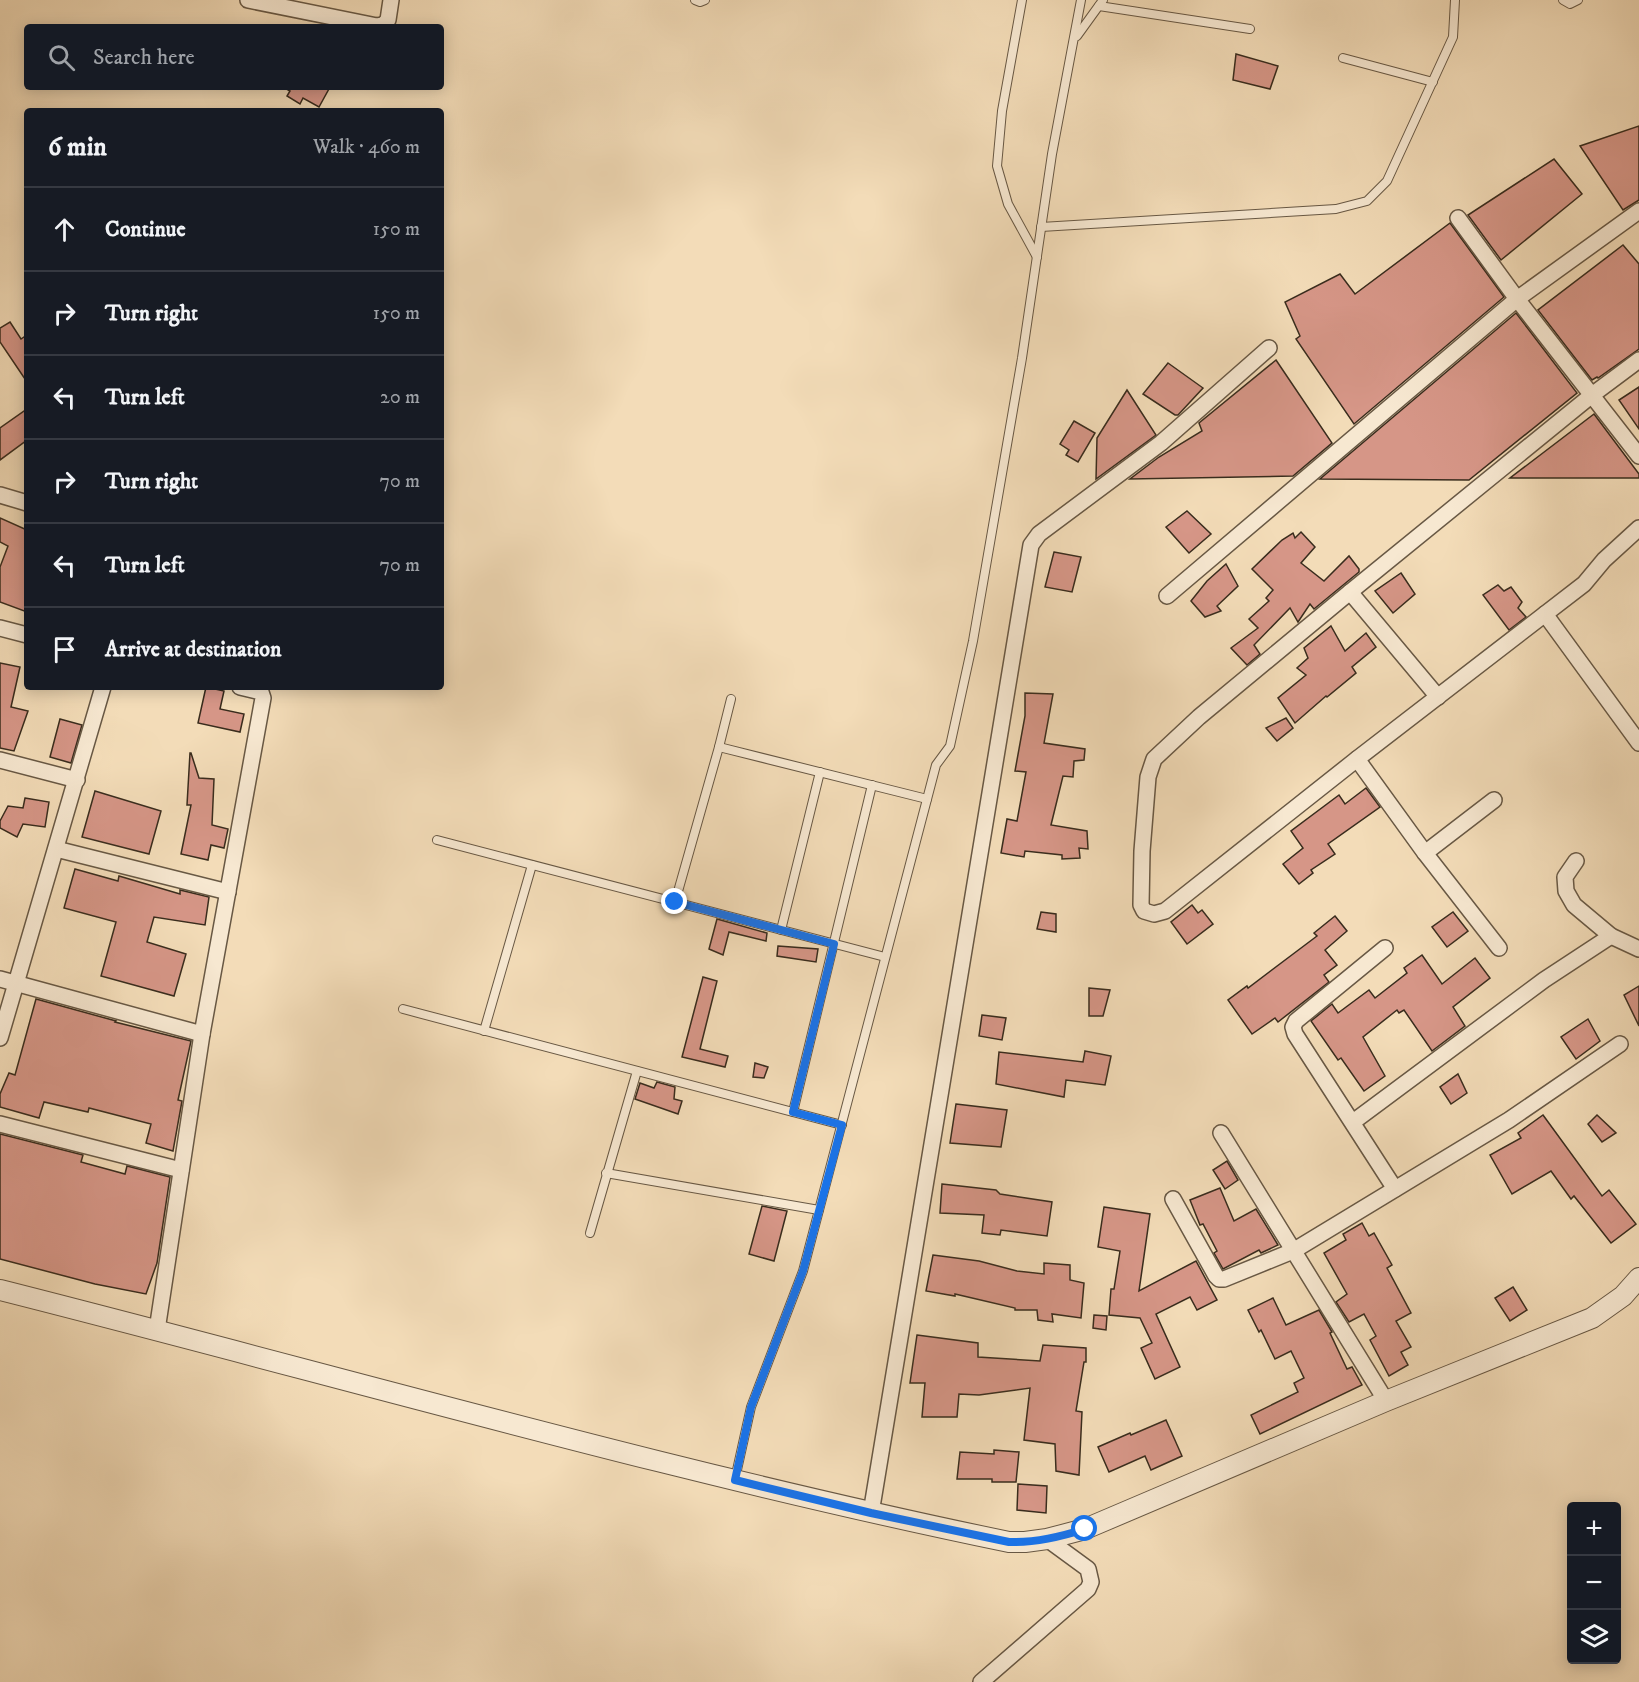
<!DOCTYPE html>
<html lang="en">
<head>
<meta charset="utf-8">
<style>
	:root { --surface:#171b24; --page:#242831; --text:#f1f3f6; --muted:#9ea1a6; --line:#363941 }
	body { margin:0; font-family:"IM FELL DW Pica",serif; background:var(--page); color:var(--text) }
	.controls { position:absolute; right:18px; bottom:18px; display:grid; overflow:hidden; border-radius:6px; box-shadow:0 3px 15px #0003 }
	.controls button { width:54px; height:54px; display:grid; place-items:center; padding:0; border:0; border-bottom:2px solid var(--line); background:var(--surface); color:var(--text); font:30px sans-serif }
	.stop { position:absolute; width:18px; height:18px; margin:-14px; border:4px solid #1a73e8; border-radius:50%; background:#fff }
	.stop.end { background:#1a73e8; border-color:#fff; box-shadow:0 2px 6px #0008 }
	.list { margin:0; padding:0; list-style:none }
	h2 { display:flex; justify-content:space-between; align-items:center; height:78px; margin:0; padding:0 24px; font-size:26px }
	h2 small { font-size:20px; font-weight:400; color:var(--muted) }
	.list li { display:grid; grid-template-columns:39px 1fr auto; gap:18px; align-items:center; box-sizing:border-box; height:84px; padding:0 24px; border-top:2px solid var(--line) }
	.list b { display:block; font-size:22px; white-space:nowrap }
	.list em { font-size:20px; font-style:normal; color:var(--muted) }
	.icon { flex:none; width:33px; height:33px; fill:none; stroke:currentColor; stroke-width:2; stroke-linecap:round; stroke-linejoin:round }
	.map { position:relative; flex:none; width:1639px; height:1682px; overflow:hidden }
	.search { position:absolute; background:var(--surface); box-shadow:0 3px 15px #0003; left:24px; top:24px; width:420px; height:66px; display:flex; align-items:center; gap:15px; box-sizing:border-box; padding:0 21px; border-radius:6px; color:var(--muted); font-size:22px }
	.panel { position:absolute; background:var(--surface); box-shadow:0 3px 15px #0003; left:24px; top:108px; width:420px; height:582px; border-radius:6px }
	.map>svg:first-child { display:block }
	.building { fill:#d69687; stroke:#392c1d; stroke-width:1.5 }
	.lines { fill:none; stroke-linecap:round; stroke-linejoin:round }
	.service-casing { stroke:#685844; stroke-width:10 }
	.minor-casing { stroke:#685844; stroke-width:18 }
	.tertiary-casing { stroke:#685844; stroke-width:22 }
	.service { stroke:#f7e8d1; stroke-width:8 }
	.minor { stroke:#f7e8d1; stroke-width:15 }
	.tertiary { stroke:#f7e8d1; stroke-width:20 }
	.route { stroke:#1a73e8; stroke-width:8 }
</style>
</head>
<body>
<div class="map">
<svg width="1639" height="1682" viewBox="0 0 1639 1682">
	<rect width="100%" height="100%" fill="#f3dcb8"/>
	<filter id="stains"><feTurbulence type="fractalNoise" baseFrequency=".00333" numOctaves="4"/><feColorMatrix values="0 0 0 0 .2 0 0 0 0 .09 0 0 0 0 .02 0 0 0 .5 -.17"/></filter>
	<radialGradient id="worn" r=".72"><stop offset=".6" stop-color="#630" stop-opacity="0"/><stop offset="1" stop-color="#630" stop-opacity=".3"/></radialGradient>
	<!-- building -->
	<g class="building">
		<polygon points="1236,54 1278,66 1270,89 1233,80"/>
		<polygon points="283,87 330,87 319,107 303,98 300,104 287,96 290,91"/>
		<polygon points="1639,126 1639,200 1623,210 1580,146"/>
		<polygon points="1554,159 1582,194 1501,260 1468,215"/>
		<polygon points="1450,223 1504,297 1354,424 1296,339 1300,336 1285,302 1340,274 1355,294"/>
		<polygon points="1623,245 1639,264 1639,349 1598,378 1597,377 1592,380 1538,310"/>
		<polygon points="1516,313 1577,393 1469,480 1320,479"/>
		<polygon points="10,322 21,339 27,335 27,382 0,342 0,328"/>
		<polygon points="1276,360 1332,443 1293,476 1130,479 1159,457 1202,431 1199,423"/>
		<polygon points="1168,363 1203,388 1178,415 1175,415 1143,394"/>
		<polygon points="1639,387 1639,429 1619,400"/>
		<polygon points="1127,390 1156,435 1096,479 1097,438"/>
		<polygon points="27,409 27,440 0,460 0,428"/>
		<polygon points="1594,414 1639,474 1639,478 1510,478"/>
		<polygon points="1074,421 1095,433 1078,462 1066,455 1069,450 1060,444"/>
		<polygon points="1187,511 1211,534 1189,553 1166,527"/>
		<polygon points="0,518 27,530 27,612 0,602 0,567 8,546 0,542"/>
		<polygon points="1301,532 1315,547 1301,563 1324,581 1349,556 1359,569 1359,572 1314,609 1310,604 1298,622 1290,608 1254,645 1260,654 1247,665 1231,648 1258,628 1249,619 1269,601 1266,598 1273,590 1252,569 1282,540 1293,533 1295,538"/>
		<polygon points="1054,552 1081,557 1072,592 1045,587"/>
		<polygon points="1226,564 1238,586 1217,606 1221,611 1205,617 1191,601 1207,581"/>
		<polygon points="1401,573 1415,594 1393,613 1375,591"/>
		<polygon points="1498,585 1504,591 1511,587 1522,602 1518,608 1526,617 1509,630 1483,595"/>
		<polygon points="1331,626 1345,651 1366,633 1376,647 1352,667 1356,673 1327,697 1326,696 1295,723 1278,698 1306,675 1297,668 1308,658 1304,648"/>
		<polygon points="0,663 20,667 11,707 28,711 14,751 0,748"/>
		<polygon points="206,687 224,691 220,709 244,714 240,732 198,723"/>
		<polygon points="1025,693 1053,694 1044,743 1085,749 1084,760 1074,761 1073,777 1063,776 1051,825 1087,831 1088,849 1079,848 1080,858 1062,859 1062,855 1025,851 1024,857 1001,853 1007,819 1017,821 1026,772 1015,771 1025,716"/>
		<polygon points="1286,718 1293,728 1277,741 1266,728"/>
		<polygon points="60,719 82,725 71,763 50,757"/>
		<polygon points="190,753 191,753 199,778 214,779 212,825 228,829 224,848 211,845 208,860 181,854 191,805 187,805"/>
		<polygon points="1366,788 1380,807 1328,844 1335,854 1311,870 1313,873 1299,884 1283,864 1303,848 1291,831 1339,795 1345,804"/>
		<polygon points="95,791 161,811 149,854 82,837"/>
		<polygon points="25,798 49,802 45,827 23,824 17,837 0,828 0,821 8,806 23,808"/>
		<polygon points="75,869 118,881 119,876 180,894 180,890 209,897 205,925 154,917 147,942 186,954 174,996 101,976 116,922 64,908"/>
		<polygon points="1192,905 1198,913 1202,910 1213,924 1187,944 1171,922"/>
		<polygon points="1041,912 1056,914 1056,932 1037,929"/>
		<polygon points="1453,912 1468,931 1447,947 1432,927"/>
		<polygon points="1335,916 1347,931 1325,950 1337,965 1324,975 1329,982 1278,1022 1275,1018 1252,1034 1228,1000 1247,986 1248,988 1317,936 1314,933"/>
		<polygon points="717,919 767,933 766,941 729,932 723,955 709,949"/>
		<polygon points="778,946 818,949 816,962 777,956"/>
		<polygon points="1422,955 1442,984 1475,958 1490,978 1453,1007 1465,1026 1432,1051 1404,1010 1399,1013 1397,1010 1363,1037 1385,1076 1364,1091 1341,1058 1338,1060 1311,1021 1332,1004 1338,1013 1369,990 1375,998 1407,973 1404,968"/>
		<polygon points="703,977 717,981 700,1049 728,1056 725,1067 682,1057"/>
		<polygon points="1639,986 1639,1026 1624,995"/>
		<polygon points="1089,988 1110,990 1103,1016 1089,1016"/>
		<polygon points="36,999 116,1021 115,1022 191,1041 178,1100 182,1101 173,1151 146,1143 151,1124 89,1108 88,1112 44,1102 39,1118 0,1107 0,1094 9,1073 15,1075"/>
		<polygon points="982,1015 1006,1018 1002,1040 979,1036"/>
		<polygon points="1588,1019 1600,1041 1576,1059 1561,1037"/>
		<polygon points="1085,1051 1111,1056 1105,1085 1066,1080 1064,1097 996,1084 999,1052 1083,1062"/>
		<polygon points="755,1063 768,1067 764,1078 753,1077"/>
		<polygon points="1458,1074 1467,1093 1451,1104 1440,1087"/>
		<polygon points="657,1082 675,1087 674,1099 682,1101 678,1114 635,1099 640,1083 654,1088"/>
		<polygon points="956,1104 1007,1110 1001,1147 950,1143"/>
		<polygon points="1543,1115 1602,1196 1609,1190 1636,1224 1611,1243 1574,1196 1571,1199 1551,1171 1512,1194 1490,1155 1521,1138 1518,1133"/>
		<polygon points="1597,1115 1616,1133 1602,1142 1588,1124"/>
		<polygon points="0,1134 83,1155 81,1162 125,1174 127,1166 170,1177 157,1263 146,1294 95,1284 0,1259"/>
		<polygon points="1227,1161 1238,1180 1225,1189 1213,1170"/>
		<polygon points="942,1184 996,1190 1000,1194 1052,1202 1047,1236 1001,1230 1000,1235 982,1233 984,1215 940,1213"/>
		<polygon points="1220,1188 1234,1221 1256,1209 1278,1245 1261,1253 1259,1250 1223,1269 1214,1253 1217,1251 1203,1224 1200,1225 1190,1200"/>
		<polygon points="762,1206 787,1211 774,1261 749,1254"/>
		<polygon points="1104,1207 1150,1214 1139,1291 1196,1261 1217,1300 1197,1310 1190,1297 1156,1314 1180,1367 1155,1379 1141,1348 1152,1343 1140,1318 1109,1315 1111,1289 1114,1289 1120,1251 1098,1247"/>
		<polygon points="1362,1223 1369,1236 1374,1233 1392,1265 1387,1268 1411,1313 1396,1321 1411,1347 1401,1352 1408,1365 1389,1376 1370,1340 1376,1336 1364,1314 1349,1322 1336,1302 1347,1294 1324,1253 1346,1240 1343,1234"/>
		<polygon points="933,1255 979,1261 1017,1271 1044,1274 1044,1263 1070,1265 1070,1280 1084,1283 1081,1318 1052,1314 1053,1322 1038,1320 1037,1310 1015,1310 1015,1308 955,1294 955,1296 926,1291"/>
		<polygon points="1513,1287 1527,1310 1510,1321 1495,1298"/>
		<polygon points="1273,1298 1286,1325 1319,1310 1332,1332 1330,1333 1347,1369 1352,1367 1362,1385 1260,1434 1251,1415 1298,1392 1294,1383 1304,1378 1291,1351 1275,1359 1261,1330 1259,1332 1248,1310"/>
		<polygon points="1094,1315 1107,1316 1106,1330 1093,1328"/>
		<polygon points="917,1335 978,1343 978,1357 1040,1361 1043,1345 1086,1348 1086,1362 1084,1362 1076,1411 1082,1412 1079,1475 1056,1471 1055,1444 1024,1440 1030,1388 979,1395 959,1394 957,1417 922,1417 925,1383 910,1383"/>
		<polygon points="1166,1420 1182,1456 1151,1470 1145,1456 1109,1472 1098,1447 1130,1433 1131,1435"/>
		<polygon points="994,1450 1019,1452 1016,1482 992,1482 992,1479 957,1479 960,1452 994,1454"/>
		<polygon points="1018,1484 1047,1486 1046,1513 1017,1510"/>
	</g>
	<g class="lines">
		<defs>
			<g id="service">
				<polyline points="695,0 700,2 705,0"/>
				<polyline points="1022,0 1002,111 997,166 1008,204 1037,257"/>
				<polyline points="1563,0 1570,4 1578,0"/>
				<polyline points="1099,6 1250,29"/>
				<polyline points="1077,36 1103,0"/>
				<polyline points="1343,58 1433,82"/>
				<polyline points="1041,227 1336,209 1367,201 1387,181 1453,37 1455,0"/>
				<polyline points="731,699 719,747 927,799"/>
				<polyline points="437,840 885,957"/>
				<polyline points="675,902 719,747"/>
				<polyline points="781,930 820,772"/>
				<polyline points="403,1009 842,1125"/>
				<polyline points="484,1031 532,865"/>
				<polyline points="793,1112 872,785"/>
				<polyline points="606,1173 819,1210"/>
				<polyline points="590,1233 637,1071"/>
				<polyline points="735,1479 751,1407 803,1271 936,765 950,746 973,641 1022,358 1052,154 1081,0"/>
			</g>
			<g id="minor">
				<polyline points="248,0 377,26 383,25 388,20 391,0"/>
				<polyline points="1458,218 1517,299 1639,456"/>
				<polyline points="1639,360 1592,395 1350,592 1199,717 1154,759 1148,777 1142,851 1141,905 1144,911 1154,914 1165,911 1357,759 1584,584 1604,560 1639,528"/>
				<polyline points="0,495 27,503"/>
				<polyline points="1350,592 1438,697"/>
				<polyline points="1167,596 1517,299 1639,211"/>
				<polyline points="1545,614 1639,743"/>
				<polyline points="0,628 27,635"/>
				<polyline points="1357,759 1425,853 1499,948"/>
				<polyline points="0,760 77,780"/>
				<polyline points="56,849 228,892"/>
				<polyline points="1425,853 1494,800"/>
				<polyline points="1576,861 1565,877 1566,891 1574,905 1611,936 1639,949"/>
				<polyline points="1385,948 1296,1021 1293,1027 1295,1034 1395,1189"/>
				<polyline points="0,979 202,1034"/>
				<polyline points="0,1038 103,687"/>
				<polyline points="1353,1122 1544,980 1611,936"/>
				<polyline points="0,1124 181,1170"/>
				<polyline points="1221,1133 1386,1401"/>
				<polyline points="1173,1199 1216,1276 1219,1279 1224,1279 1293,1251 1509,1120 1620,1044"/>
				<polyline points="157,1330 202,1034 263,698 261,692 240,687"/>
				<polyline points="871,1513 1031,545 1039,534 1161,443 1269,348"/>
				<polyline points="981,1682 1088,1589 1091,1582 1088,1569 1047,1539"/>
			</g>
			<path id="tertiary" d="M0 1290C336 1375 669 1472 1009 1542H1025L1047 1539 1085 1529 1386 1401 1592 1318 1623 1296 1639 1278"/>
		</defs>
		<!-- service casing -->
		<use href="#service" class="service-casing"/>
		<!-- minor casing -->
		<use href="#minor" class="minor-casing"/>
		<!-- tertiary casing -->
		<use href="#tertiary" class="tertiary-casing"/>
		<!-- service -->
		<use href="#service" class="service"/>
		<!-- minor -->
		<use href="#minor" class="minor"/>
		<!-- tertiary -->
		<use href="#tertiary" class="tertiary"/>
	</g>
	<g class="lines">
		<!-- route -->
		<path class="route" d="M675 902 834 944 793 1112 842 1125 803 1271 751 1407 735 1480 871 1513 1009 1542C1035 1543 1060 1537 1085 1529"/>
	</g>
	<rect width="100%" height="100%" filter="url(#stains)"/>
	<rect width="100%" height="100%" fill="url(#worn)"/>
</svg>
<div class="controls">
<button>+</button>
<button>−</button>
<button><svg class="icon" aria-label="layers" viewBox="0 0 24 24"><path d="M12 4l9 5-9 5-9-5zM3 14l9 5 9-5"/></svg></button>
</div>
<div class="stop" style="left:1085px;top:1529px"></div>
<div class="stop end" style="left:675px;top:902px"></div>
<div class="search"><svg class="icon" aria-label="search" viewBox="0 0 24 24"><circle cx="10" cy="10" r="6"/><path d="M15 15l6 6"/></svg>Search here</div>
<section class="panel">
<h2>6 min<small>Walk · 460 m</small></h2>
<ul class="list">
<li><svg class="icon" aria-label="ahead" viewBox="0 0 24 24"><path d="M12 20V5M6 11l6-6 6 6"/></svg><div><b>Continue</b></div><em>150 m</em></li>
<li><svg class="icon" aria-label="right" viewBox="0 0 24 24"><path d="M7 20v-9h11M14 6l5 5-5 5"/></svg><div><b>Turn right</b></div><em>150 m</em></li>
<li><svg class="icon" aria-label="left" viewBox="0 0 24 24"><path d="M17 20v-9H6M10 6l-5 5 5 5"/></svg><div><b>Turn left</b></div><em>20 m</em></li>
<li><svg class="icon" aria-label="right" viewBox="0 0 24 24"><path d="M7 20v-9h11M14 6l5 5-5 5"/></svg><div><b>Turn right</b></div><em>70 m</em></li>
<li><svg class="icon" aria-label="left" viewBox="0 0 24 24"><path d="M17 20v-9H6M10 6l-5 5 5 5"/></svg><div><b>Turn left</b></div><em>70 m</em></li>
<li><svg class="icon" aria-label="arrive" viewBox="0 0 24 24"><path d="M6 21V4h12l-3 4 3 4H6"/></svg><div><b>Arrive at destination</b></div></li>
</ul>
</section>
</div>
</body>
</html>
